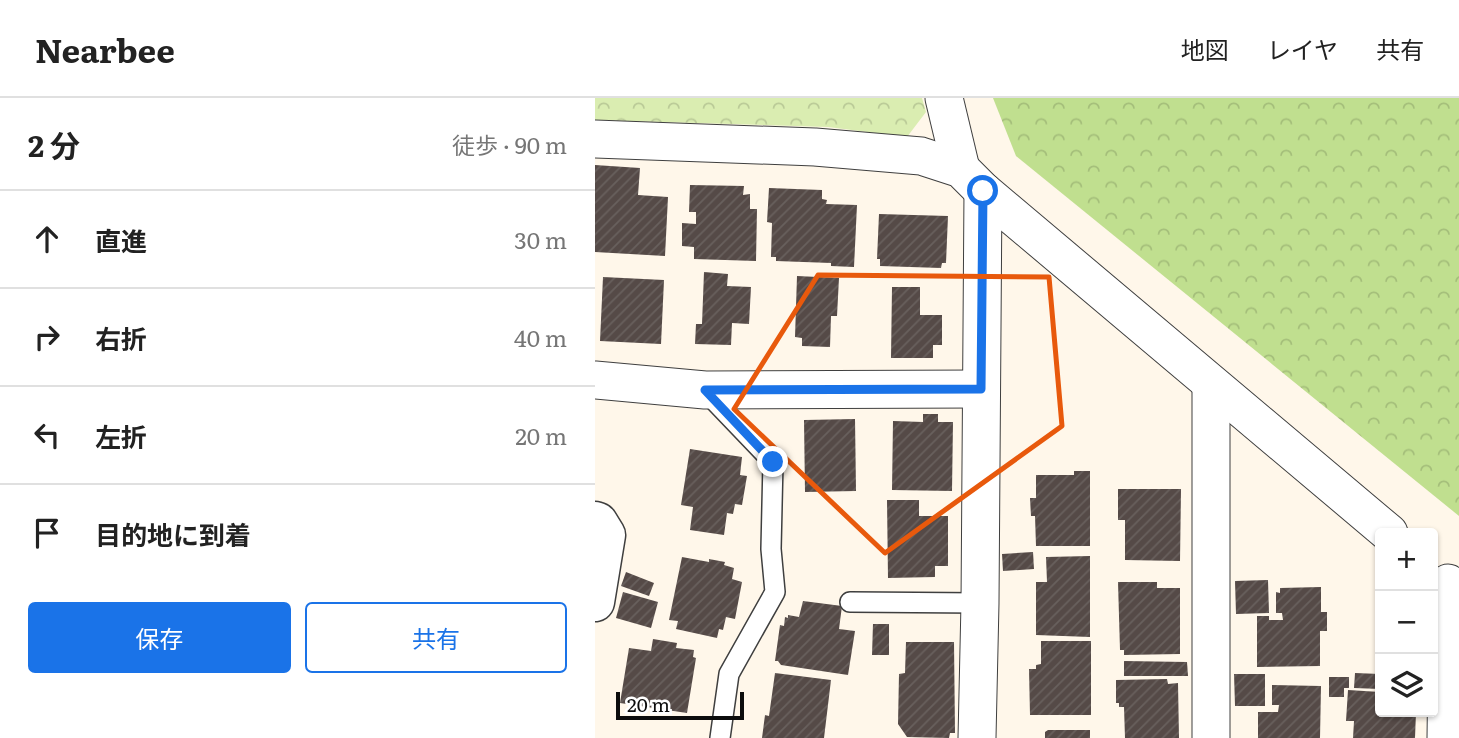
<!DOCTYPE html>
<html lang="ja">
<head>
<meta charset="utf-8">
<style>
	:root { --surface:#fff; --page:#f6f6f6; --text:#222; --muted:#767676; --line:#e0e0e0; --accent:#1a73e8 }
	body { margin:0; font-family:Literata,"Noto Sans JP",serif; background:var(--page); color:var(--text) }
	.controls { position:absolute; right:21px; bottom:21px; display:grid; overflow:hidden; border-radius:7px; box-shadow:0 2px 5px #0004 }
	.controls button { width:63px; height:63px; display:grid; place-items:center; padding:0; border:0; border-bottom:2px solid var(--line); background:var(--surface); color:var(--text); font:35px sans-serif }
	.scale { position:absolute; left:21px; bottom:18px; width:128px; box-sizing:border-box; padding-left:7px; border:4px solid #0c0c0c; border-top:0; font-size:19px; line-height:24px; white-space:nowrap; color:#0c0c0c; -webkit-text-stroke:5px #fff; paint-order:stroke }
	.stop { position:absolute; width:21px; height:21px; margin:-16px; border:5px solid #1a73e8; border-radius:50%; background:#fff }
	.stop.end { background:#1a73e8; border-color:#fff; box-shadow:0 2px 7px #0008 }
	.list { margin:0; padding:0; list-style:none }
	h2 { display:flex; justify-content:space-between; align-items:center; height:91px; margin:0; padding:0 28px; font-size:30px }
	h2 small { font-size:23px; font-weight:400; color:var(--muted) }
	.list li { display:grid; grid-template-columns:46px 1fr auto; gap:21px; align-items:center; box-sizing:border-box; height:98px; padding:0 28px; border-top:2px solid var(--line) }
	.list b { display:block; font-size:26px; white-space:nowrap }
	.list em { font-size:23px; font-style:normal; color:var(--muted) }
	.actions { display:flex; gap:14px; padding:21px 28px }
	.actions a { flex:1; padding:16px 0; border:2px solid var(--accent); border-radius:7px; text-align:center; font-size:24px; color:var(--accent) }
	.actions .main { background:var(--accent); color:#fff }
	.icon { flex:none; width:38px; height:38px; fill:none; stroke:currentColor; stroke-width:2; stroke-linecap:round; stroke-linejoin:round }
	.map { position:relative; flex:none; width:864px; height:640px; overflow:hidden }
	header { display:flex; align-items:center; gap:42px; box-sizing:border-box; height:98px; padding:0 35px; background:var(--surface); border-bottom:2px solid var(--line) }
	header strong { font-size:33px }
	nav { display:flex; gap:38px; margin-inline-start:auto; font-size:24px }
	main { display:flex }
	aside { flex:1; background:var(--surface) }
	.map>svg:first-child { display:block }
	.forest { fill:url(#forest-crowns) }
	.park { fill:url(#park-crowns) }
	.building { fill:url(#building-hatch) }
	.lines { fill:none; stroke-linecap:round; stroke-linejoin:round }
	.service-casing { stroke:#3f3f3f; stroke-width:22 }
	.minor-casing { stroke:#3f3f3f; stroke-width:39 }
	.tertiary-casing { stroke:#3f3f3f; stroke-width:41 }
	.service { stroke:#fff; stroke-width:19 }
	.minor { stroke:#fff; stroke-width:37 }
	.tertiary { stroke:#fff; stroke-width:38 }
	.route { stroke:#1a73e8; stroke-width:9 }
	.marked { fill:none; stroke:#e8590c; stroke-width:5; stroke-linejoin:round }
</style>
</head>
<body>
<header>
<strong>Nearbee</strong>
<nav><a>地図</a><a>レイヤ</a><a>共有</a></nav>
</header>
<main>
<aside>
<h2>2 分<small>徒歩 · 90 m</small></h2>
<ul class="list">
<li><svg class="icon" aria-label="ahead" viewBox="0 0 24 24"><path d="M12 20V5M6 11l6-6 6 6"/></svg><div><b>直進</b></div><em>30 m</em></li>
<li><svg class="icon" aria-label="right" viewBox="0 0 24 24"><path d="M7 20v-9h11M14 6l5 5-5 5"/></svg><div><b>右折</b></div><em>40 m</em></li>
<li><svg class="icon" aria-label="left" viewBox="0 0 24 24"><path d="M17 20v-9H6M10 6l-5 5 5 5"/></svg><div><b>左折</b></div><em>20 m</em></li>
<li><svg class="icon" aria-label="arrive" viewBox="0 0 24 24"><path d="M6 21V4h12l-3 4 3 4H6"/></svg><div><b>目的地に到着</b></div></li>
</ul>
<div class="actions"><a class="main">保存</a><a>共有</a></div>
</aside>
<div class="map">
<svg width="864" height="640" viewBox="0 0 864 640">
	<defs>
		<pattern id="forest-crowns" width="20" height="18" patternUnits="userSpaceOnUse" patternTransform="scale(1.75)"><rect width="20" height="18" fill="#c0df8f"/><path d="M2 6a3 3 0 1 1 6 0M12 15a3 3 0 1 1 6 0" fill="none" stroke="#a4be7a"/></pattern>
		<pattern id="park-crowns" width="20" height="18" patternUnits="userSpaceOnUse" patternTransform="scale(1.75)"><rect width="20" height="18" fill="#daedb1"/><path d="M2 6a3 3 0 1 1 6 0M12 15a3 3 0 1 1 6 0" fill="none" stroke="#baca97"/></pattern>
		<pattern id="building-hatch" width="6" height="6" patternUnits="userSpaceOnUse" patternTransform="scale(1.75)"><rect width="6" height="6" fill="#554a47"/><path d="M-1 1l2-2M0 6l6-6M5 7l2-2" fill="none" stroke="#68605d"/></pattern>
	</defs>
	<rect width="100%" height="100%" fill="#fff7ea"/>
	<!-- forest -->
	<polygon class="forest" points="398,0 864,0 864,418 421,58"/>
	<!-- park -->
	<polygon class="park" points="0,0 327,0 331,14 312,39 233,29 0,22"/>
	<!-- building -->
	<g class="building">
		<polygon points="0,67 45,70 43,97 73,99 70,158 0,154"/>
		<polygon points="95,87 149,88 148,97 155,96 155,111 162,111 161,163 99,161 99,149 87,148 87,125 101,126 101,114 94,114"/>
		<polygon points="174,90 227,92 227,101 232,102 231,106 262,107 259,169 236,168 236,165 181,163 181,159 176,159 177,125 172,124"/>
		<polygon points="284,116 353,118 351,165 347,165 346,170 285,168 285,161 282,161"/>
		<polygon points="109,174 133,176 132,188 156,189 154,226 137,225 136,247 100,246 101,226 107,226"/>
		<polygon points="202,178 244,180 242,218 236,218 235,249 207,248 207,240 200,239"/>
		<polygon points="8,179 69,182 66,246 5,243"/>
		<polygon points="297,189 325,189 325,217 347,217 347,247 338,247 338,260 296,260"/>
		<polygon points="328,316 343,316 343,324 358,324 357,393 297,392 298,323 328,324"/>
		<polygon points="260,321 261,393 210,394 209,322"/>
		<polygon points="95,351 147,359 145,377 152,378 147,407 140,406 138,416 132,415 129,437 95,432 98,409 86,407"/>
		<polygon points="479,373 495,373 495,448 441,448 440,418 436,418 435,400 441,400 441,377 479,377"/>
		<polygon points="523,391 586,391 585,463 530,462 530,422 523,422"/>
		<polygon points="292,402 324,402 324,418 353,418 353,468 340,468 340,479 293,480"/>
		<polygon points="438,454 439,471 408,473 407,456"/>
		<polygon points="495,458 495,539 441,537 441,484 452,484 451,459"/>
		<polygon points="87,459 114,464 114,461 130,464 129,467 139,470 137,481 147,484 140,521 131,519 128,532 124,531 122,540 81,531 83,523 74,522"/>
		<polygon points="31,474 59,485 54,498 26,488"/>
		<polygon points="673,482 674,515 641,516 640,483"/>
		<polygon points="523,484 562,484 562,490 585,490 585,556 529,557 529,552 525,552"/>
		<polygon points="726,489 726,514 732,514 732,533 725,533 725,568 662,569 662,518 674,518 674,522 688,522 687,515 681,515 681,494 685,495 685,490"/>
		<polygon points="28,494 63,504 56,530 21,520"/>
		<polygon points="208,503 247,508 244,531 260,533 253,577 186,567 183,563 180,563 185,527 189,528 190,519 193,520 193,517 204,519"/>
		<polygon points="278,526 294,526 294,557 277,557"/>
		<polygon points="58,541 82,545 81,550 99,552 98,559 101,560 92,615 25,605 34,550 56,553"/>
		<polygon points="446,543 496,543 496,617 435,617 434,571 441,571 441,567 446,566"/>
		<polygon points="311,544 359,544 360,635 355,635 354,640 312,639 303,626 304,576 310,575"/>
		<polygon points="529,563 592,564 593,578 529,578"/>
		<polygon points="180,575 236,582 229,640 167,640 170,617 174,618"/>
		<polygon points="760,575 785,576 785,591 759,590"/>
		<polygon points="639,576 670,576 670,608 640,608"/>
		<polygon points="734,579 754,579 754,590 749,590 749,599 734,599"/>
		<polygon points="572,581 573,586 583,585 584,640 530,640 529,609 524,609 524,605 521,605 521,582"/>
		<polygon points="677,587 726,588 725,640 663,640 663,614 683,614 684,607 677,607"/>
		<polygon points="753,592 785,594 785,614 821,614 820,640 758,640 759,623 751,623"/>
		<polygon points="453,632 495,632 495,640 450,640 450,634"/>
	</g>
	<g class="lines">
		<defs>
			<g id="service">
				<polyline points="110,293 178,364 176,451 180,494 134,576 125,640"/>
				<polyline points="255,504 385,505"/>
			</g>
			<g id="minor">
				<polyline points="349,0 366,71"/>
				<polyline points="0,41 220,49 326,58 366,71 388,93 794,435"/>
				<polyline points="0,282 110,292 386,291"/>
				<polyline points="616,286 616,640"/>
				<polyline points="382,640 385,505 388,93"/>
				<polyline points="851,640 853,485"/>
			</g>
			<polyline id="tertiary" points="0,423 3,424 11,437 0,504"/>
		</defs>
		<!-- service casing -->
		<use href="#service" class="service-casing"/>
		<!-- minor casing -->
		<use href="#minor" class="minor-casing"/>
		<!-- tertiary casing -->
		<use href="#tertiary" class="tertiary-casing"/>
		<!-- service -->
		<use href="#service" class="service"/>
		<!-- minor -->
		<use href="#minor" class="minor"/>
		<!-- tertiary -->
		<use href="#tertiary" class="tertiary"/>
	</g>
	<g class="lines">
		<!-- route -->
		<polyline class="route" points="178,364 110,292 386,291 388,93"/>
	</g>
	<!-- marked area -->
	<path class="marked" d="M223 177 454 179 467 328 290 455 139 311Z"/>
</svg>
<div class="controls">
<button>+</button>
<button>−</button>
<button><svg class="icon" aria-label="layers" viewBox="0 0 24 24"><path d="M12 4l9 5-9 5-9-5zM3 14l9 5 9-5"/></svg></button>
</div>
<div class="scale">20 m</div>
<div class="stop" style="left:388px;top:93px"></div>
<div class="stop end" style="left:178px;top:364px"></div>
</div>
</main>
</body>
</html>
